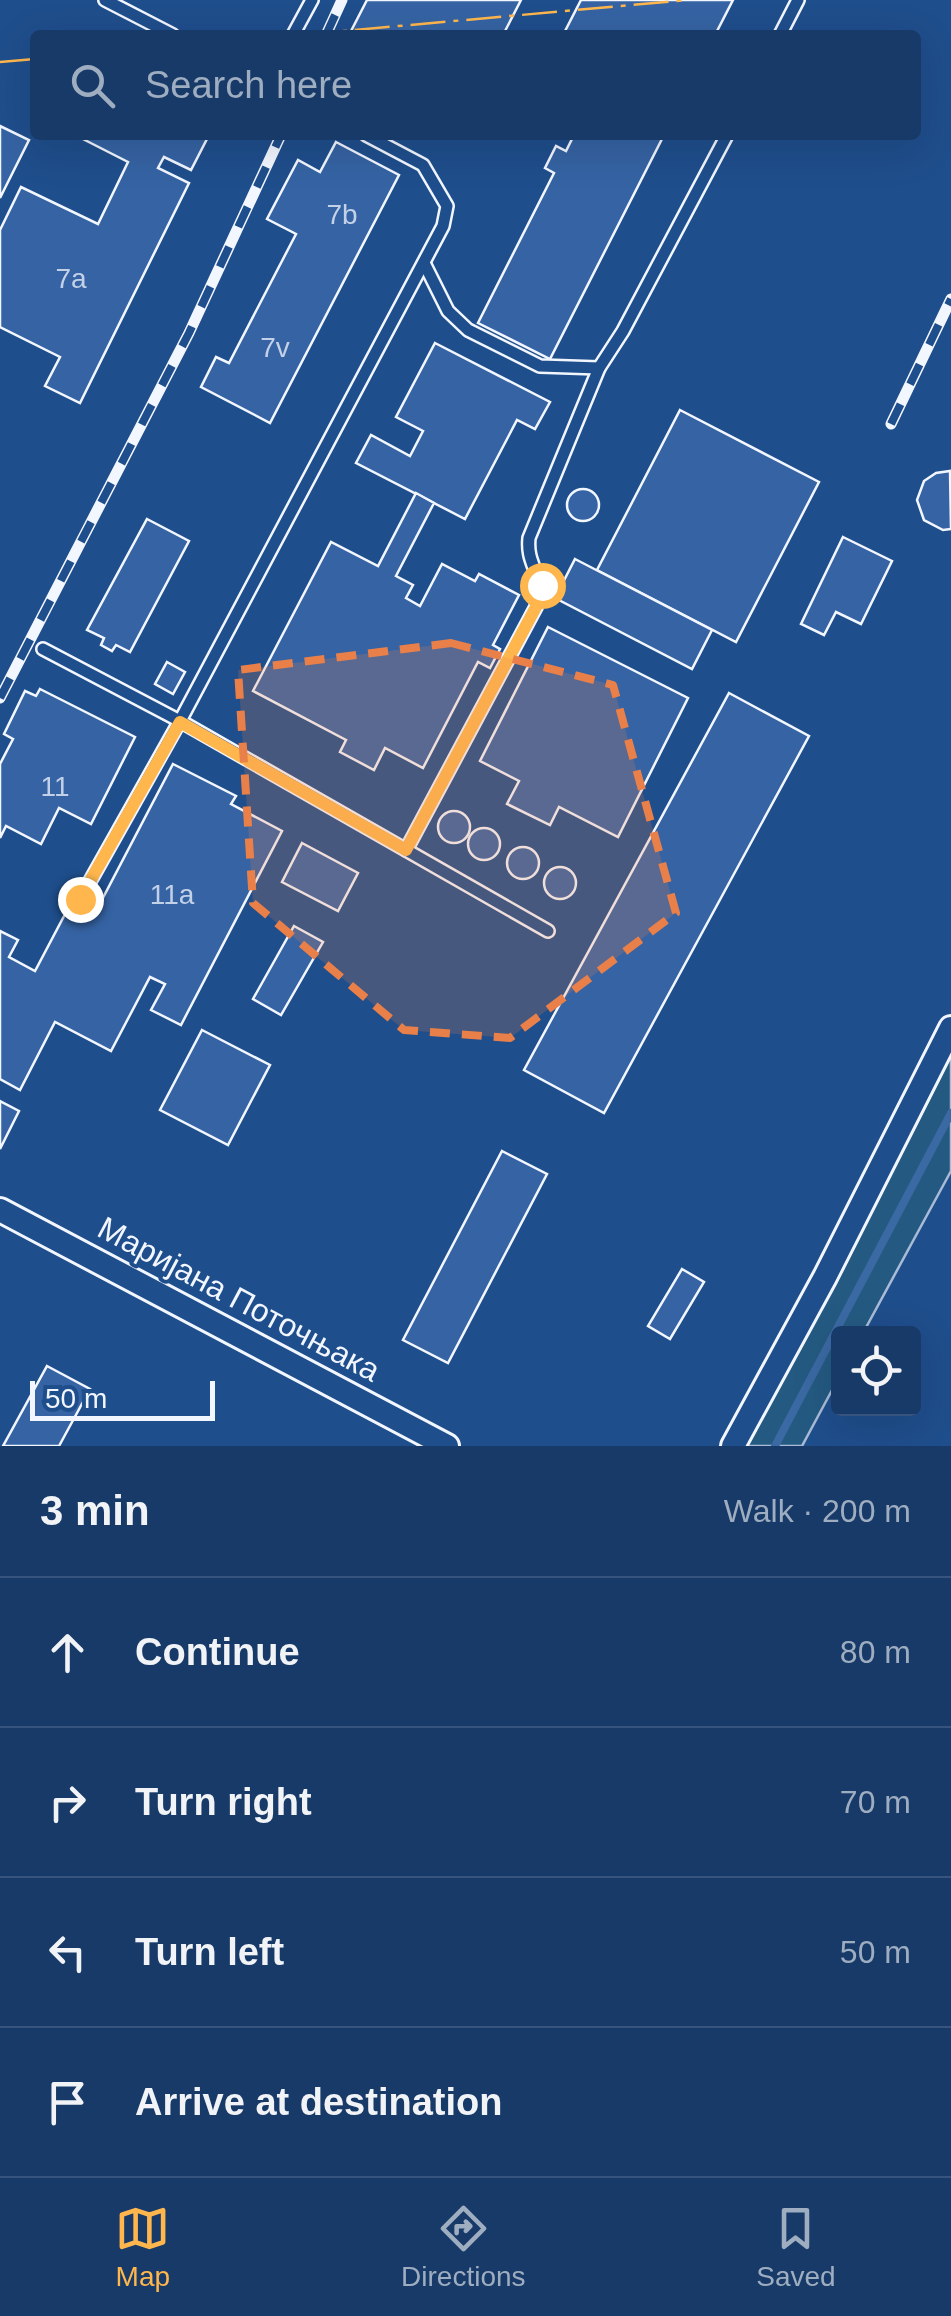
<!DOCTYPE html>
<html lang="en">
<head>
<meta charset="utf-8">
<style>
	:root { --surface:#173a69; --page:#20416f; --text:#f1f3f6; --muted:#9eadc0; --line:#36547d; --accent:#ffb74d }
	body { margin:0; font-family:Arial,sans-serif; background:var(--page); color:var(--text) }
	.controls { position:absolute; right:30px; bottom:30px; display:grid; overflow:hidden; border-radius:10px; box-shadow:0 10px 40px #0002 }
	.controls button { width:90px; height:90px; display:grid; place-items:center; padding:0; border:0; border-bottom:2px solid var(--line); background:var(--surface); color:var(--text); font:50px sans-serif }
	.scale { position:absolute; left:30px; bottom:25px; width:185px; box-sizing:border-box; padding-left:10px; border:5px solid #f2f6ff; border-top:0; font-size:28px; line-height:35px; white-space:nowrap; color:#f2f6ff; -webkit-text-stroke:8px #1f4e8c; paint-order:stroke }
	.stop { position:absolute; width:30px; height:30px; margin:-22px; border:8px solid #ffb74d; border-radius:50%; background:#fff }
	.stop.end { background:#ffb74d; border-color:#fff; box-shadow:0 2px 10px #0008 }
	.list { margin:0; padding:0; list-style:none }
	h2 { display:flex; justify-content:space-between; align-items:center; height:130px; margin:0; padding:0 40px; font-size:42px }
	h2 small { font-size:32px; font-weight:400; color:var(--muted) }
	.list li { display:grid; grid-template-columns:65px 1fr auto; gap:30px; align-items:center; box-sizing:border-box; height:150px; padding:0 40px; border-top:2px solid var(--line) }
	.list b { display:block; font-size:38px; white-space:nowrap }
	.list em { font-size:32px; font-style:normal; color:var(--muted) }
	.icon { flex:none; width:55px; height:55px; fill:none; stroke:currentColor; stroke-width:2; stroke-linecap:round; stroke-linejoin:round }
	.map { position:relative; flex:none; width:951px; height:1446px; overflow:hidden }
	.search { position:absolute; background:var(--surface); box-shadow:0 10px 40px #0002; left:30px; right:30px; top:30px; height:110px; display:flex; align-items:center; gap:25px; box-sizing:border-box; padding:0 35px; border-radius:10px; color:var(--muted); font-size:38px }
	.sheet { height:730px; background:var(--surface) }
	nav { display:flex; justify-content:space-around; align-items:center; box-sizing:border-box; height:140px; border-top:2px solid var(--line); background:var(--surface); font-size:28px; color:var(--muted) }
	nav a { display:grid; justify-items:center; gap:5px }
	nav .on { color:var(--accent) }
	.map>svg:first-child { display:block }
	.green { fill:#245a82; stroke:#a8bbd7; stroke-width:2.5 }
	.lines { fill:none; stroke-linecap:round; stroke-linejoin:round }
	.stream { stroke:#3b69a3; stroke-width:8 }
	.building { fill:#3563a3; stroke:#f2f6ff; stroke-width:2.5 }
	.service-casing { stroke:#f2f6ff; stroke-width:16 }
	.minor-casing { stroke:#f2f6ff; stroke-width:28 }
	.service { stroke:#1f4e8c; stroke-width:11 }
	.minor { stroke:#1f4e8c; stroke-width:22 }
	.rail-casing { stroke:#f2f6ff; stroke-width:11 }
	.rail { stroke:#1f4e8c; stroke-width:8; stroke-dasharray:22; stroke-linecap:butt }
	.power { stroke:#ffb74d; stroke-width:2.5; stroke-dasharray:35 8 5 8; stroke-linecap:butt }
	.route { stroke:#ffb74d; stroke-width:12 }
	.marked { fill:#ea8049; fill-opacity:0.2; stroke:#ea8049; stroke-width:8; stroke-dasharray:20 12; stroke-linejoin:round }
	.labels { text-anchor:middle; stroke-width:8; stroke-linejoin:round; paint-order:stroke }
	.number-label { font-size:28px; fill:#c3d1e8 }
	.street-label { font-size:32px; fill:#f2f6ff; stroke:#1f4e8c }
</style>
</head>
<body>
<div class="map">
<svg width="951" height="1446" viewBox="0 0 951 1446">
	<rect width="100%" height="100%" fill="#1f4e8c"/>
	<!-- green -->
	<polygon class="green" points="951,1044 951,1171 863,1333 838,1334 838,1379 802,1446 738,1446"/>
	<g class="lines">
		<!-- stream -->
		<polyline class="stream" points="775,1446 951,1113"/>
	</g>
	<!-- building -->
	<g class="building">
		<polygon points="367,0 521,0 503,35 349,35"/>
		<polygon points="581,0 733,0 715,35 563,35"/>
		<polygon points="0,126 29,140 0,198"/>
		<polygon points="75,135 209,135 191,170 164,157 158,168 189,183 80,403 45,386 60,357 0,327 0,230 21,187 98,224 128,162"/>
		<polygon points="574,135 664,135 550,359 478,323 554,173 545,168 556,146 566,151"/>
		<polygon points="336,142 399,175 270,423 201,387 216,357 229,363 296,234 267,219 298,160 320,172"/>
		<polygon points="435,343 550,402 535,429 517,420 465,519 356,463 371,435 410,456 423,431 396,417"/>
		<polygon points="680,410 819,482 736,642 597,570"/>
		<polygon points="950,471 951,529 943,530 924,520 917,500 924,481 936,473"/>
		<circle cx="583" cy="505" r="16"/>
		<polygon points="416,493 434,503 396,576 413,585 406,598 420,606 442,564 475,581 479,574 519,595 493,645 500,649 490,668 478,662 423,768 385,748 374,770 340,752 346,740 253,691 331,542 378,566"/>
		<polygon points="147,519 189,541 130,652 116,645 112,651 101,645 104,638 87,630"/>
		<polygon points="843,537 892,561 861,624 836,612 824,635 801,624"/>
		<polygon points="575,559 712,630 692,669 555,598"/>
		<polygon points="548,627 688,698 618,837 559,807 550,825 507,804 519,781 480,761"/>
		<polygon points="167,662 185,672 173,694 155,684"/>
		<polygon points="40,689 135,737 91,824 59,808 41,844 6,826 0,838 0,764 13,739 4,734 25,691 36,696"/>
		<polygon points="729,693 809,736 604,1113 524,1070"/>
		<polygon points="173,764 236,796 231,804 282,831 181,1025 151,1010 165,984 150,977 111,1051 55,1022 20,1090 0,1079 0,931 18,940 9,957 35,971 72,901 95,913"/>
		<circle cx="454" cy="827" r="16"/>
		<circle cx="484" cy="844" r="16"/>
		<polygon points="302,843 358,873 338,911 282,882"/>
		<circle cx="523" cy="863" r="16"/>
		<circle cx="560" cy="883" r="16"/>
		<polygon points="294,926 323,942 281,1015 253,999"/>
		<polygon points="202,1030 270,1065 228,1145 160,1110"/>
		<polygon points="0,1101 19,1111 0,1149"/>
		<polygon points="502,1151 547,1174 448,1363 403,1340"/>
		<polygon points="682,1269 704,1282 670,1339 648,1326"/>
		<polygon points="47,1366 90,1389 59,1446 3,1446"/>
	</g>
	<g class="lines">
		<defs>
			<g id="service">
				<polyline points="105,0 173,35"/>
				<polyline points="293,35 312,0"/>
				<polyline points="780,35 798,0"/>
				<polyline points="366,135 423,165 447,206 443,226 180,721 548,931"/>
				<polyline points="424,263 448,311 468,330 540,366 599,368"/>
				<polyline points="43,649 180,721 80,899"/>
				<path d="M406 850 536 607C545 570 526 568 529 538L599 368 623 331 727 135"/>
			</g>
			<g id="minor">
				<polyline points="0,1210 447,1446"/>
				<polyline points="733,1446 825,1277 951,1028"/>
			</g>
		</defs>
		<!-- service casing -->
		<use href="#service" class="service-casing"/>
		<!-- minor casing -->
		<use href="#minor" class="minor-casing"/>
		<!-- service -->
		<use href="#service" class="service"/>
		<!-- minor -->
		<use href="#minor" class="minor"/>
		<defs>
			<g id="rail">
				<polyline points="326,35 342,0"/>
				<polyline points="891,424 951,299"/>
				<polyline points="0,698 189,333 281,135"/>
			</g>
		</defs>
		<!-- rail casing -->
		<use href="#rail" class="rail-casing"/>
		<!-- rail -->
		<use href="#rail" class="rail"/>
		<!-- power -->
		<g class="power">
			<polyline points="299,35 687,0"/>
			<polyline points="0,62 35,59"/>
		</g>
	</g>
	<g class="lines">
		<!-- route -->
		<polyline class="route" points="80,899 180,722 406,850 536,607 542,585"/>
	</g>
	<!-- marked area -->
	<path class="marked" d="M451 643 613 685 676 913 510 1038 404 1030 253 903 238 670Z"/>
	<g class="labels">
		<!-- number labels -->
		<g class="number-label">
			<text x="342" y="224">7b</text>
			<text x="71" y="288">7a</text>
			<text x="275" y="357">7v</text>
			<text x="55" y="796">11</text>
			<text x="172" y="904">11a</text>
		</g>
		<!-- street labels -->
		<g class="street-label">
			<text transform="translate(239 1299) rotate(28)" y="11">Маријана Поточњака</text>
		</g>
	</g>
</svg>
<div class="controls">
<button><svg class="icon" aria-label="locate" viewBox="0 0 24 24"><circle cx="12" cy="12" r="6"/><path d="M12 2v4M12 18v4M2 12h4M18 12h4"/></svg></button>
</div>
<div class="scale">50 m</div>
<div class="stop" style="left:542px;top:585px"></div>
<div class="stop end" style="left:80px;top:899px"></div>
<div class="search"><svg class="icon" aria-label="search" viewBox="0 0 24 24"><circle cx="10" cy="10" r="6"/><path d="M15 15l6 6"/></svg>Search here</div>
</div>
<section class="sheet">
<h2>3 min<small>Walk · 200 m</small></h2>
<ul class="list">
<li><svg class="icon" aria-label="ahead" viewBox="0 0 24 24"><path d="M12 20V5M6 11l6-6 6 6"/></svg><div><b>Continue</b></div><em>80 m</em></li>
<li><svg class="icon" aria-label="right" viewBox="0 0 24 24"><path d="M7 20v-9h11M14 6l5 5-5 5"/></svg><div><b>Turn right</b></div><em>70 m</em></li>
<li><svg class="icon" aria-label="left" viewBox="0 0 24 24"><path d="M17 20v-9H6M10 6l-5 5 5 5"/></svg><div><b>Turn left</b></div><em>50 m</em></li>
<li><svg class="icon" aria-label="arrive" viewBox="0 0 24 24"><path d="M6 21V4h12l-3 4 3 4H6"/></svg><div><b>Arrive at destination</b></div></li>
</ul>
</section>
<nav>
<a class="on"><svg class="icon" aria-label="map" viewBox="0 0 24 24"><path d="M3 6l6-2 6 2 6-2v14l-6 2-6-2-6 2zM9 4v14M15 6v14"/></svg>Map</a>
<a><svg class="icon" aria-label="directions" viewBox="0 0 24 24"><path d="M12 3l9 9-9 9-9-9zM9 14v-3h6M13 9l2 2-2 2"/></svg>Directions</a>
<a><svg class="icon" aria-label="saved" viewBox="0 0 24 24"><path d="M7 4h10v16l-5-4-5 4z"/></svg>Saved</a>
</nav>
</body>
</html>
